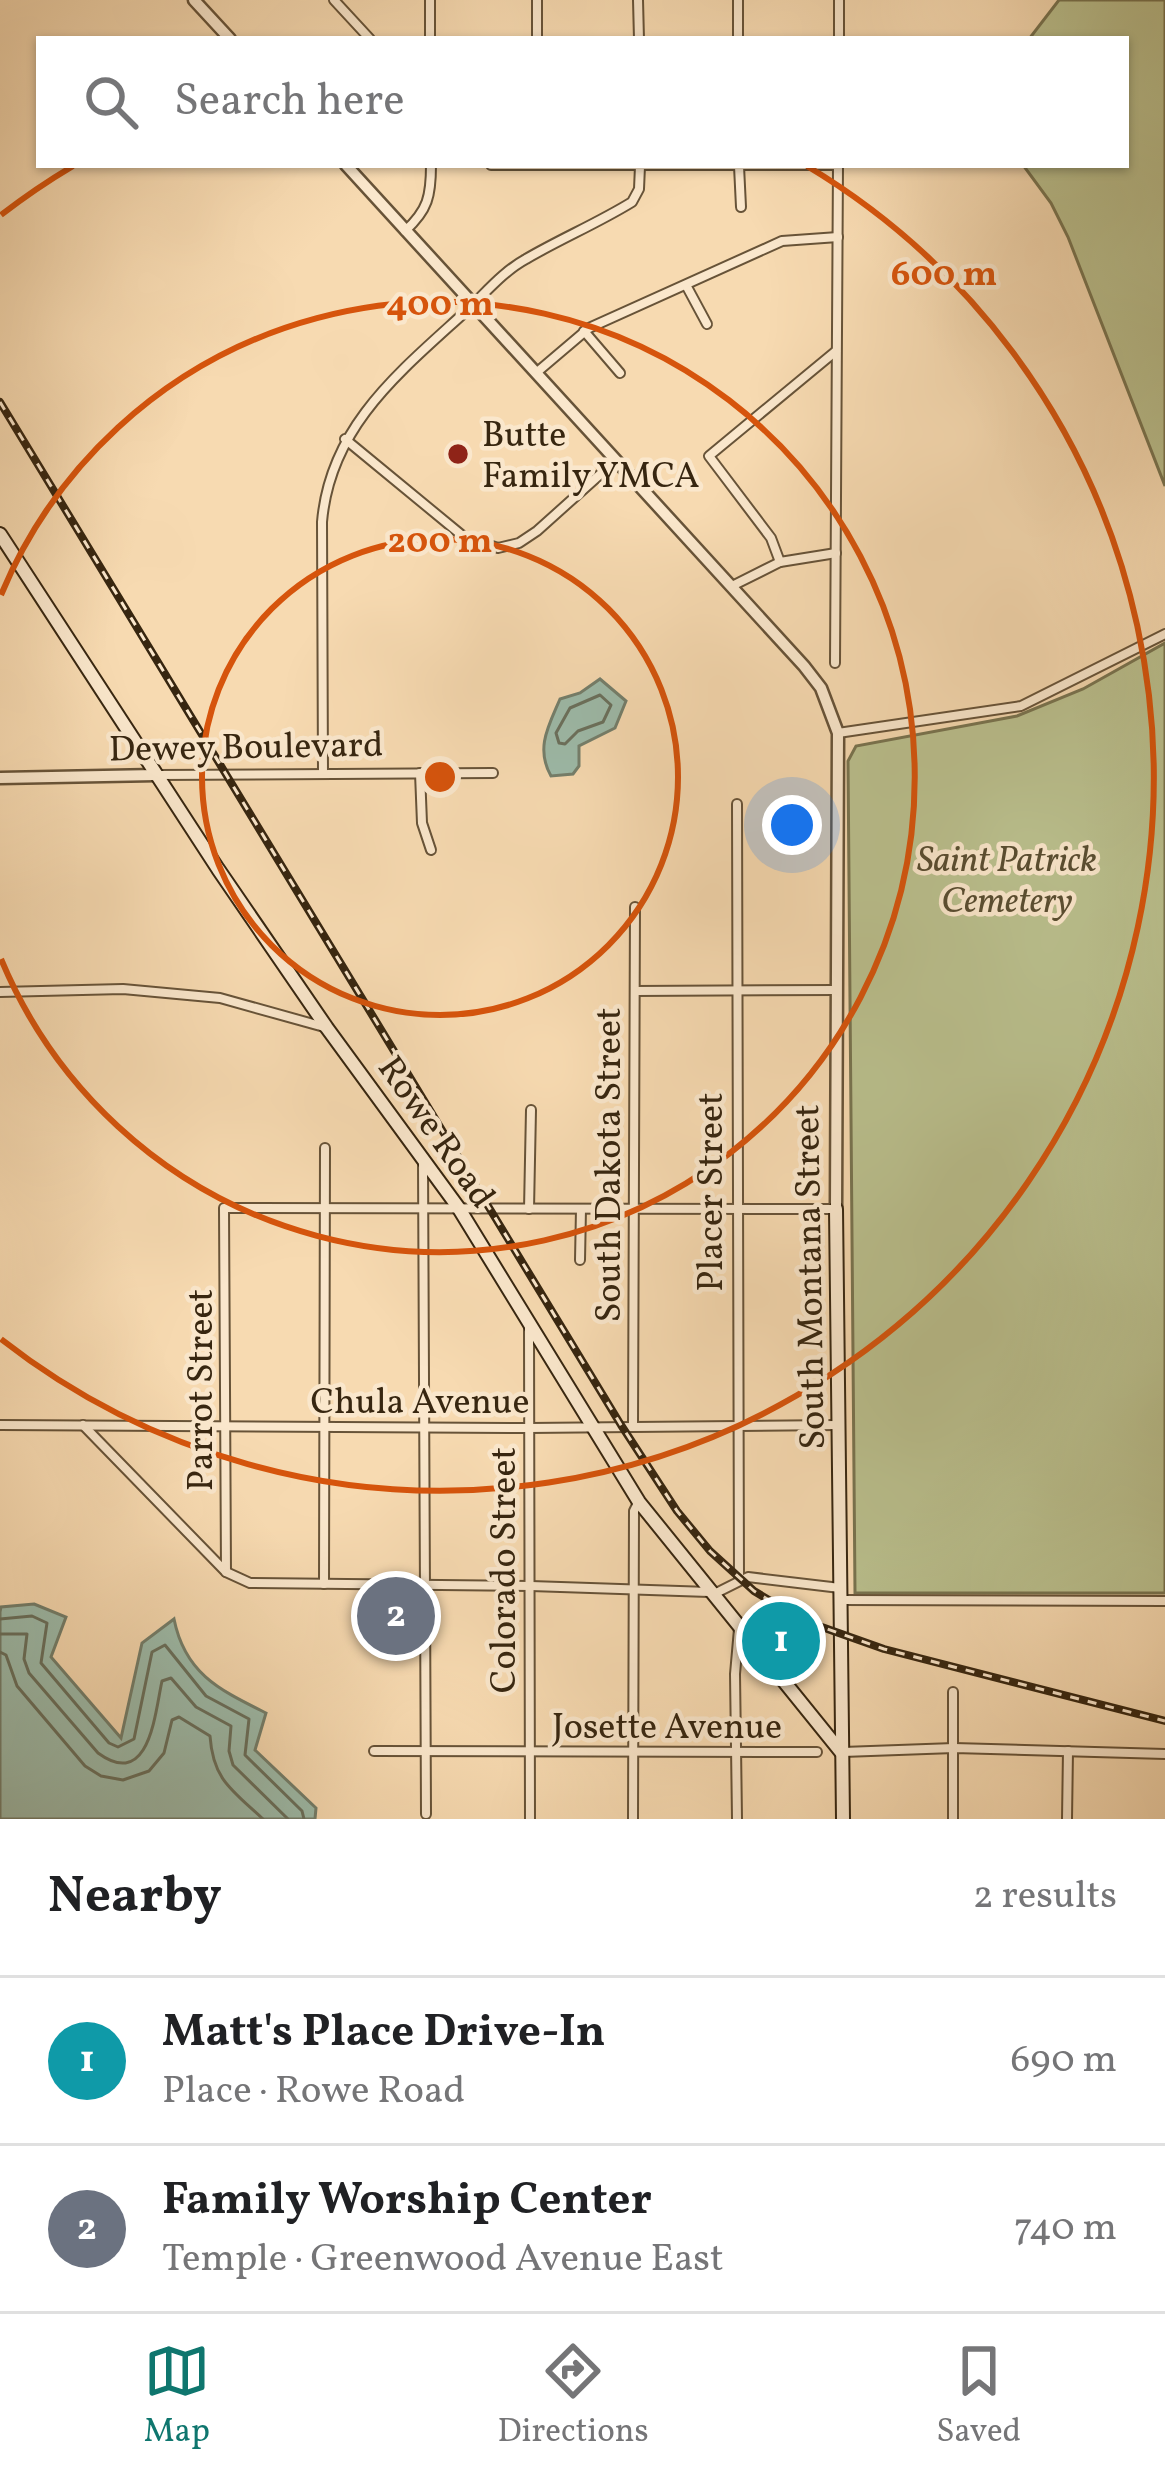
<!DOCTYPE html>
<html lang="en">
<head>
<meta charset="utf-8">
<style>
	:root { --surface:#fff; --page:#f6f6f6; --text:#202124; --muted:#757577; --line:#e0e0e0; --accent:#0f766e }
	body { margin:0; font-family:Vollkorn,serif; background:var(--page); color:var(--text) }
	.you { position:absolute; left:792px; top:825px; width:42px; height:42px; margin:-30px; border:9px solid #fff; border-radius:50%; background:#1a73e8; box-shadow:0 0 0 18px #1a73e833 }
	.badge { display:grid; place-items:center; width:78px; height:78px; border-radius:50%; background:var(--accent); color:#fff; font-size:39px; font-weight:700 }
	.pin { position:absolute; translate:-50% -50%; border:6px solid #fff; box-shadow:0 3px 12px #0006 }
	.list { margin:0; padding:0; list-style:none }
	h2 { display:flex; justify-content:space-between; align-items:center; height:156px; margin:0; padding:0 48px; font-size:51px }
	h2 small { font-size:39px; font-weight:400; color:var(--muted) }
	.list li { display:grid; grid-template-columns:78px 1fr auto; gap:36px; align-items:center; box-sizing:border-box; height:168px; padding:0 48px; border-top:3px solid var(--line) }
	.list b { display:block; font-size:45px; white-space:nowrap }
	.list p { margin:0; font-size:39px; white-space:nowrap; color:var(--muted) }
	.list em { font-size:39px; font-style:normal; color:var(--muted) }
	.icon { flex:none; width:66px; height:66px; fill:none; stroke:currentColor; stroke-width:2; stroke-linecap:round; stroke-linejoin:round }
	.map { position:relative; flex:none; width:1165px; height:1819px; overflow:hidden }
	.search { position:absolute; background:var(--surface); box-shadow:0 3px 9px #0004; left:36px; right:36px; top:36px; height:132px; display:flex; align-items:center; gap:30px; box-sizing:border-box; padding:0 42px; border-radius:0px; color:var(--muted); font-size:45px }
	.sheet { height:492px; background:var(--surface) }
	nav { display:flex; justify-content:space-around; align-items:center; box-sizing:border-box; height:168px; border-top:3px solid var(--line); background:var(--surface); font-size:33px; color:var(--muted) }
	nav a { display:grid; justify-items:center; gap:6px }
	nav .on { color:var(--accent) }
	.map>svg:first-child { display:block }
	.green { fill:#bac08e; stroke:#78734f; stroke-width:3 }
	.water { fill:#9dbbaa; stroke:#747f6c; stroke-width:3 }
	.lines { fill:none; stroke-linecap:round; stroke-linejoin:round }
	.shore { stroke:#6a705d; stroke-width:3 }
	.minor-casing { stroke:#675338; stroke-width:12 }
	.tertiary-casing { stroke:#675338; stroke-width:15 }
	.secondary-casing { stroke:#372610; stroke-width:16 }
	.minor { stroke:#fae7cc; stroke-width:8 }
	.tertiary { stroke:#fae7cc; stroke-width:10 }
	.secondary { stroke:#fae7cc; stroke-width:12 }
	.rail-casing { stroke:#372610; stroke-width:8 }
	.rail { stroke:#fae7cc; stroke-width:3; stroke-dasharray:9; stroke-linecap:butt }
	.ring { fill:none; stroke:#d6540c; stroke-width:6 }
	.poi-dot { fill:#8f2418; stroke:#fae7cc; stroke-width:4.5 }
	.labels { text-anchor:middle; stroke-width:9; stroke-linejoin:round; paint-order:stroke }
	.poi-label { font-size:36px; fill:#372610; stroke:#fae7cc; text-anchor:start }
	.street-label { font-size:36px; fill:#372610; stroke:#fae7cc }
	.park-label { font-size:36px; font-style:italic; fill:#584c30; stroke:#fae7cc }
	.centre { fill:#d6540c; stroke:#fae7cc; stroke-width:6 }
	.ring-label { font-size:36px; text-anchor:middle; font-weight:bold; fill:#d6540c; stroke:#fae7cc; stroke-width:9; stroke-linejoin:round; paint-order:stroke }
</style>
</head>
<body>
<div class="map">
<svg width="1165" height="1819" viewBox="0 0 1165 1819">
	<rect width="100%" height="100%" fill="#f7dab1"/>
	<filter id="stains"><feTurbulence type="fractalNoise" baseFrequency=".00167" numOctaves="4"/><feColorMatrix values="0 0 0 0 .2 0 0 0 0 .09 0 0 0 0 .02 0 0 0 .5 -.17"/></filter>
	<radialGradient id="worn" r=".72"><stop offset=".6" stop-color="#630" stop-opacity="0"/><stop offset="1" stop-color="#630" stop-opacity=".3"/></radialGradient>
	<!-- green -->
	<g class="green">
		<polygon points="1059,0 1165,0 1165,486 1068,237 1051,203 1023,165 1126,165 1126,39 1029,39"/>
		<polygon points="1165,643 1165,1593 855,1593 848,761 856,746 1017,716 1083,689"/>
	</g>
	<!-- water -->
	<g class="water">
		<path d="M600 679 626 701 615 728 579 746V766L573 774 551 776C535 748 549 725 560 699L580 693Z"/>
		<path d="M34 1604 66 1617 51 1657 121 1738 142 1643 174 1619C185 1674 220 1690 266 1713L255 1750 316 1808 315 1819H0V1612L1 1607Z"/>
	</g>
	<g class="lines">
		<!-- shore -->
		<g class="shore">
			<polygon points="600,695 611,705 603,722 578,731 565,744 559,743 556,733 570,708"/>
			<polyline points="0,1619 32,1616 47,1623 41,1663 109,1743 118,1747 134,1739 152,1652 165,1645 206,1696 249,1719 245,1755 302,1811 304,1819"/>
			<path d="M0 1634H27L24 1659 29 1673 98 1753C150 1791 155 1712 162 1681L171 1678 196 1707 231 1726 229 1751 233 1765 288 1819"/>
			<path d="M0 1652 6 1655 17 1686 85 1766 101 1776 123 1780 149 1771 164 1753 172 1720 179 1717 210 1736C213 1780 232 1790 263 1819"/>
		</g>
		<defs>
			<g id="minor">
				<polyline points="334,0 370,39"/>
				<polyline points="430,0 430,39"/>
				<polyline points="638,0 639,39"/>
				<polyline points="738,0 738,39"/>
				<polyline points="537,39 537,0"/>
				<polyline points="839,39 839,0"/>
				<polyline points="491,165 838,165 835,663"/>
				<polyline points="739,166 741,207"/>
				<path d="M405 231C428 210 431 196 431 165"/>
				<polyline points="686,285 707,324"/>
				<polyline points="584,331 620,373"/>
				<polyline points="536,373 589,328 782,241 838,237"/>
				<polyline points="345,439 464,537 498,548 519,543 537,531 615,461"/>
				<polyline points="780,562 771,538 709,456 836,351"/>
				<polyline points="732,586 780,562 836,553"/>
				<polyline points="838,733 1021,706 1165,634"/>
				<path d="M323 773 322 522C330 428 397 374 463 314 483 296 502 272 526 259 560 239 598 223 632 202L639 189 640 166"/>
				<polyline points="420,773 422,823 431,850"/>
				<polyline points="158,775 493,773"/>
				<polyline points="737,804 739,1579"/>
				<polyline points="635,991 836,990"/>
				<polyline points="0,992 123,989 220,998 324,1027"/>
				<polyline points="423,1162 426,1814"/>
				<polyline points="529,1209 531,1110"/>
				<polyline points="580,1260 581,1209"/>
				<polyline points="529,1328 530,1819"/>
				<polyline points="633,1424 635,907"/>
				<polyline points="0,1425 529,1428 838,1425"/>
				<polyline points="83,1425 226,1572 250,1583 531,1586 709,1592"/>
				<polyline points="226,1572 224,1208 836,1209"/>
				<polyline points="324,1584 325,1148"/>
				<polyline points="714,1594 748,1577 840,1588"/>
				<polyline points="841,1600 1165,1601"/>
				<polyline points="374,1751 817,1752"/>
				<polyline points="843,1752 954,1748 1165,1754"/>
				<polyline points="633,1819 634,1511 638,1503"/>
				<polyline points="737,1819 735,1674 739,1629"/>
				<polyline points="953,1819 953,1692"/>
				<polyline points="1067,1819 1068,1751"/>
			</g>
			<g id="tertiary">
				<polyline points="194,0 230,39"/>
				<polyline points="346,165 804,666 821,688 838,733 836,1209"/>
				<polyline points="0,778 156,775"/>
			</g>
			<g id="secondary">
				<polyline points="0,534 218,869 327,1028 458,1207 639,1502 841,1752"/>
				<polyline points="836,1209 843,1819"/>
			</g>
		</defs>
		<!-- minor casing -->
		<use href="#minor" class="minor-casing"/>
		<!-- tertiary casing -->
		<use href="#tertiary" class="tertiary-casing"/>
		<!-- secondary casing -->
		<use href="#secondary" class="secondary-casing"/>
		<!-- minor -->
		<use href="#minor" class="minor"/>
		<!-- tertiary -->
		<use href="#tertiary" class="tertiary"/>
		<!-- secondary -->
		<use href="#secondary" class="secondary"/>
		<defs>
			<polyline id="rail" points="0,402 621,1425 677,1511 710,1551 754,1591 802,1620 884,1649 1165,1721"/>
		</defs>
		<!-- rail casing -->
		<use href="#rail" class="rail-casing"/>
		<!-- rail -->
		<use href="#rail" class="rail"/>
	</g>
	<!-- distance rings -->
	<g class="ring">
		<circle cx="440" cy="777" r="238"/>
		<path d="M1 595A475 475 0 1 1 1 959"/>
		<path d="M1 215A713 713 0 0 1 73 166M807 166A713 713 0 1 1 1 1339"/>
	</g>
	<!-- markers -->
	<circle class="poi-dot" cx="458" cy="454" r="12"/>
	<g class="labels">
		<!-- poi labels -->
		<g class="poi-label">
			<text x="482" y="446">Butte<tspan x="482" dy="41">Family YMCA</tspan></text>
		</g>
		<!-- street labels -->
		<g class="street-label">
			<text transform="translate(246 745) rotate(-1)" y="13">Dewey Boulevard</text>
			<text transform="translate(438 1131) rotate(55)" y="13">Rowe Road</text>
			<text transform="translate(607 1165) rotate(-90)" y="13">South Dakota Street</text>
			<text transform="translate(709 1192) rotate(-90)" y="13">Placer Street</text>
			<text transform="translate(808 1277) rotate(-91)" y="13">South Montana Street</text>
			<text transform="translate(199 1390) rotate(-90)" y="13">Parrot Street</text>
			<text x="420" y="1413">Chula Avenue</text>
			<text transform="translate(502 1570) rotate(-90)" y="13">Colorado Street</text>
			<text x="667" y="1738">Josette Avenue</text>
		</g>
		<!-- park labels -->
		<g class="park-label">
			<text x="1007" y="871">Saint Patrick<tspan x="1007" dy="41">Cemetery</tspan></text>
		</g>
	</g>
	<circle cx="440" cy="777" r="18" class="centre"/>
	<g class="ring-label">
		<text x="944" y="285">600 m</text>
		<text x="440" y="315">400 m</text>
		<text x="440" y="552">200 m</text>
	</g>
	<rect width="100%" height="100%" filter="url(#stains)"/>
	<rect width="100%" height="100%" fill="url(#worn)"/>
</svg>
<div class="you"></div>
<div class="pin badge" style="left:781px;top:1641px;background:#0f9aa8">1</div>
<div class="pin badge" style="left:396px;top:1616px;background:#6b7280">2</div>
<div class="search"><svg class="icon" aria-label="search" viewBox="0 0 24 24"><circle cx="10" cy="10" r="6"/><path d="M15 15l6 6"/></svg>Search here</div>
</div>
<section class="sheet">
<h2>Nearby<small>2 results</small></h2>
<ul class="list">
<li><span class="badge" style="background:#0f9aa8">1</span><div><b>Matt's Place Drive-In</b><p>Place · Rowe Road</p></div><em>690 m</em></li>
<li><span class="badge" style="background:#6b7280">2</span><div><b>Family Worship Center</b><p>Temple · Greenwood Avenue East</p></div><em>740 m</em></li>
</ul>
</section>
<nav>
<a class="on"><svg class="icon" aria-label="map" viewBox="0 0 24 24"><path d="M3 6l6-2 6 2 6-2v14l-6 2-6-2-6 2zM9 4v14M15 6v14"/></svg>Map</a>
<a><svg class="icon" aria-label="directions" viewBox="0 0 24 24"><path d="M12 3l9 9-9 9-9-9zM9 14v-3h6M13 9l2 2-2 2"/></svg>Directions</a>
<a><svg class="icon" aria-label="saved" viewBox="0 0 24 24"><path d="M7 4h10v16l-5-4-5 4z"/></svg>Saved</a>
</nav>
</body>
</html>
